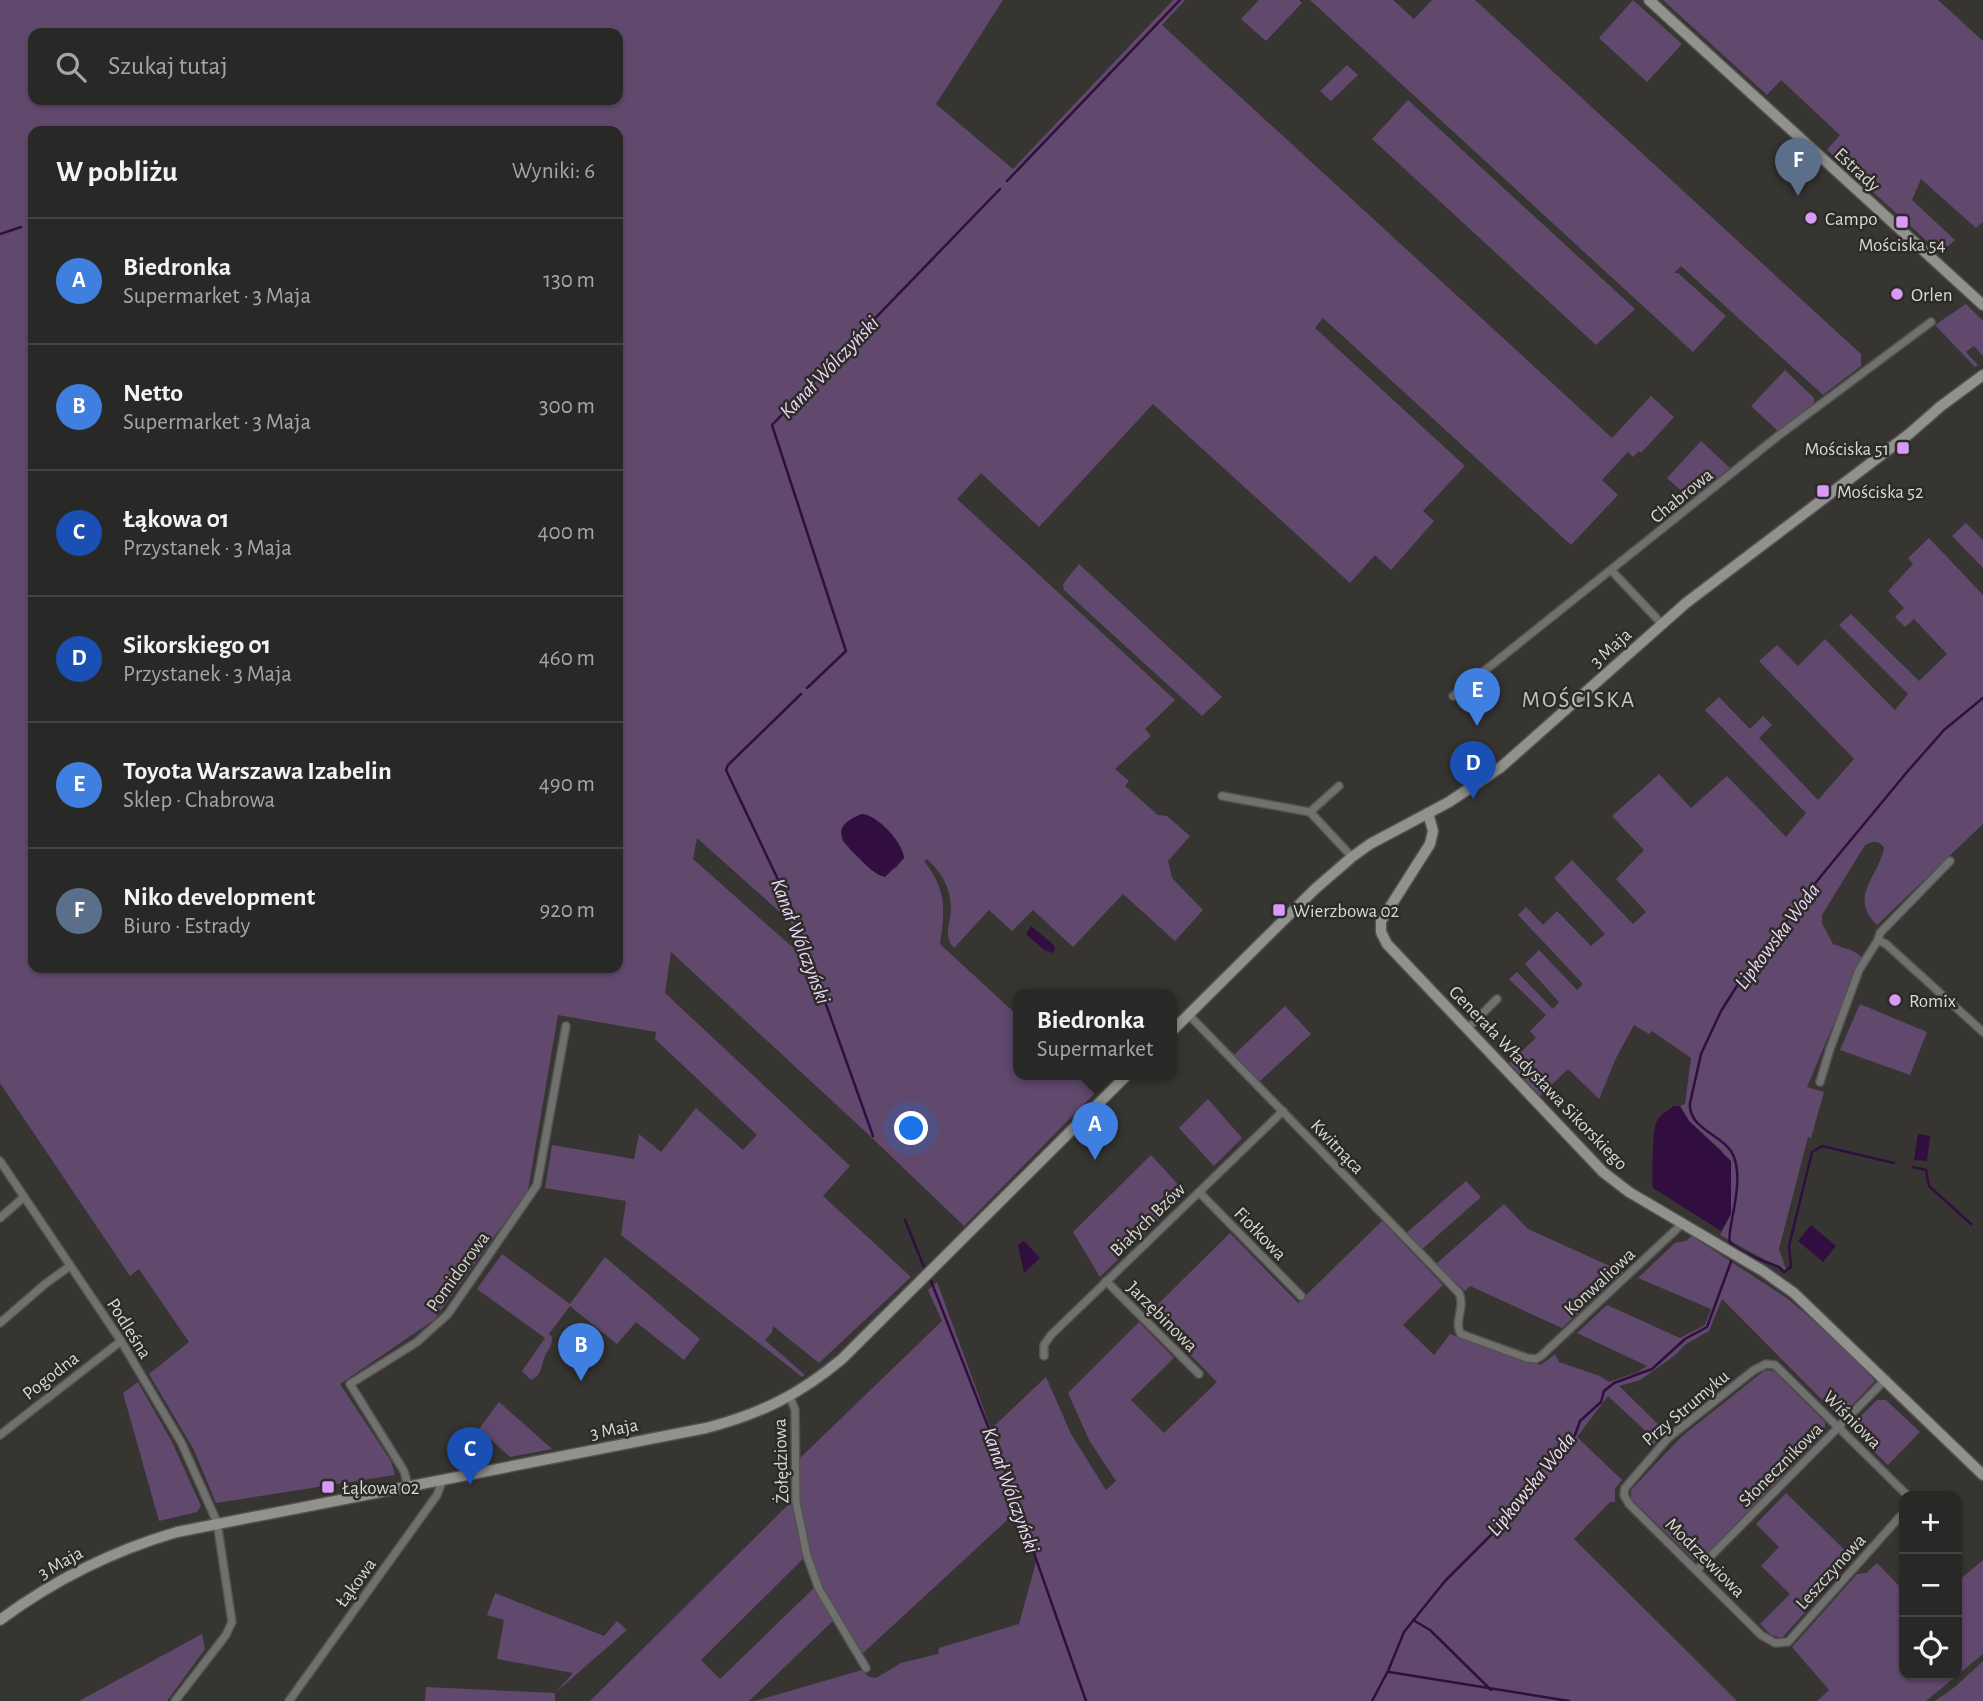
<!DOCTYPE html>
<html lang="pl">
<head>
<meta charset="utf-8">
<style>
	:root { --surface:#282826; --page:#30302e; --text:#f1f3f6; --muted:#a5a6a7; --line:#444443; --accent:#8bbbb9 }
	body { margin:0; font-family:"Alegreya Sans",sans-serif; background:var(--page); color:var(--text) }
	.controls { position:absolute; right:21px; bottom:21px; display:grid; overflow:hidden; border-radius:14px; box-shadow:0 2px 5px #0004 }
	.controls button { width:63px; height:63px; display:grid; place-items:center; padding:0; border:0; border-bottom:2px solid var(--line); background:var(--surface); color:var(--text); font:35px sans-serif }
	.you { position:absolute; left:912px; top:1129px; width:24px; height:24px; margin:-18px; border:5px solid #fff; border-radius:50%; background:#1a73e8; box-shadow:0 0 0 10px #1a73e833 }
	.badge { display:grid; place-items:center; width:46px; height:46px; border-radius:50%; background:var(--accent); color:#fff; font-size:23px; font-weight:700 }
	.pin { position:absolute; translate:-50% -58px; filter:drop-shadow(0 2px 4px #0008) }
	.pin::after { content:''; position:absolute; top:37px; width:24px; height:21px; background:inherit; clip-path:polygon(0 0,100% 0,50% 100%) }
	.popup { position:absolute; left:1013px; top:989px; width:164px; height:91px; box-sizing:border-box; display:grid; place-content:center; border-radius:14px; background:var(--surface); filter:drop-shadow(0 2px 5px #0005); font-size:23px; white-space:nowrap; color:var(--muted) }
	.popup b { font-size:26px; color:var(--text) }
	.popup::after { content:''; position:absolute; left:50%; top:100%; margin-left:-14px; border:14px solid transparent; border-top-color:var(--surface) }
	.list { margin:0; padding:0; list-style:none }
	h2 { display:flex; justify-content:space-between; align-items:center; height:91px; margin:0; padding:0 28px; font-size:30px }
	h2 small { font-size:23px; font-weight:400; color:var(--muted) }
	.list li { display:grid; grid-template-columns:46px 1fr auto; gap:21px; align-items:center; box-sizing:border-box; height:126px; padding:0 28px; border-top:2px solid var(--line) }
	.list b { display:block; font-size:26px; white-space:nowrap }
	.list p { margin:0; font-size:23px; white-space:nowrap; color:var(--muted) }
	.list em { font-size:23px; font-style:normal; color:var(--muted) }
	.icon { flex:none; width:38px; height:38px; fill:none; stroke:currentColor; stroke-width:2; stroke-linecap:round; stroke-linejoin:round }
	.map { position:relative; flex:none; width:1983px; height:1701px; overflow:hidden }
	.search { position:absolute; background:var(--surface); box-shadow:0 2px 5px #0004; left:28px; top:28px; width:595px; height:77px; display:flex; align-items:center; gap:18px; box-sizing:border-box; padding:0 24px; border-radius:14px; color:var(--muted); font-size:26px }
	.panel { position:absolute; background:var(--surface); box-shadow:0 2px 5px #0004; left:28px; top:126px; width:595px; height:847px; border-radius:14px }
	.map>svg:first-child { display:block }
	.green { fill:#61496d; fill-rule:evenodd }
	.water { fill:#310e3f }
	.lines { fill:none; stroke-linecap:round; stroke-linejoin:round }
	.stream { stroke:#310e3f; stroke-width:2.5 }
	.street-casing { stroke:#535250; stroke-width:10 }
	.secondary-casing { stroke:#535250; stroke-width:13 }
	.street { stroke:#70706e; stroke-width:7 }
	.secondary { stroke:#91918e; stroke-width:10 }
	.poi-dot { fill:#d99af7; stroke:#2c2b28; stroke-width:2.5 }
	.labels { text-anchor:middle; stroke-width:5; stroke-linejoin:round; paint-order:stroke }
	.street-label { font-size:19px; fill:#d9d8d6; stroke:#2c2b28 }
	.poi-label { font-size:19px; fill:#d9d8d6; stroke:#2c2b28; text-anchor:start }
	.water-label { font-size:21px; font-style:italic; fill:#edd7f8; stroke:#2c2b28 }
	.quarter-label { font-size:23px; letter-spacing:2px; fill:#c4c4bf; stroke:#2c2b28 }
</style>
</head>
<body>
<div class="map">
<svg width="1983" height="1701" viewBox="0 0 1983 1701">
	<rect width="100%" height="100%" fill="#363532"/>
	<!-- green -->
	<g class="green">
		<path d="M0 0H1003L936 104 1013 169 1173 0H1185L1162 25 1612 438 1651 396 1674 417 1641 453 1639 451 1633 457 1628 452 1602 480 1618 495 1571 545 1323 318 1315 328 1465 466 1423 511 1434 521 1391 570 1375 555 1350 583 1153 404 1039 527 981 473 957 499 1175 700 1145 729 1151 736 1115 769 1129 781 1125 786 1158 815 1167 816 1190 836 1168 861 1172 878 1203 910 1175 941 1123 894 1073 947 1033 910 1012 931 989 910 954 948C943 936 950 925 951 910 951 888 942 873 927 859L924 861C947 890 945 910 940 944L1018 1016V1074H1082L1099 1089 964 1226 869 1135 671 952 665 993 850 1166 823 1196 911 1277 819 1363 773 1326 772 1332 765 1340 805 1375 802 1377 621 1235 626 1201 545 1188 552 1145 634 1159 639 1134 661 1152 696 1108 743 1150 757 1135 655 1039 656 1032 558 1015 528 1190 434 1320 340 1384 391 1461 395 1475 216 1503 194 1450 149 1374 189 1342 139 1269 130 1276 0 1083ZM33 33H618V100H33ZM33 131H618V968H33ZM862 814C878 815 903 843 904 858L896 868 879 875 843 842C837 828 849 819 862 814ZM697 838 791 922 800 954 693 859Z"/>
		<polygon points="1259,0 1299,0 1302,3 1266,41 1241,19"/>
		<polygon points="1310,0 1393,0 1414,19 1432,0 1475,0 1861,354 1861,366 1823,395 1681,266 1674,273 1678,273 1726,316 1693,352"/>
		<polygon points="1633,0 1682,44 1647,82 1599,38"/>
		<polygon points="1663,0 1938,0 1983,41 1983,222 1976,228 1921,179 1912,200 1955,240 1940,253 1827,150 1840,135 1781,80 1767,95"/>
		<polygon points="1347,65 1358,75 1331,101 1320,91"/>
		<polygon points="1408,100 1635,309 1596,345 1372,139"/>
		<polygon points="1966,304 1983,321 1983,356 1974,346 1966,352 1978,365 1975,367 1935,325"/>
		<polygon points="1785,370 1814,398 1814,403 1778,431 1751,406"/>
		<polygon points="1701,441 1730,468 1693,497 1687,496 1667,478"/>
		<polygon points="1966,523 1983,540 1983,568 1952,536"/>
		<path d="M1929 538 1983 595V824L1877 925C1848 897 1878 878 1884 848 1880 840 1872 841 1865 845L1822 915V923L1833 944 1853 951 1862 957 1807 1087 1824 1092 1811 1138 1808 1137 1779 1249 1787 1272 1720 1235 1731 1214 1722 1151 1689 1121 1680 1106 1685 1104 1691 1058 1652 1031 1649 1034 1634 1025 1616 1058 1599 1099 1568 1069 1540 1096 1509 1063 1536 1038 1530 1031 1546 1015 1509 979 1517 972 1553 1009 1559 1002 1525 964 1539 950 1577 990 1583 984 1518 915 1526 907 1543 925 1557 911 1591 946 1605 934 1554 878 1572 860 1633 924 1646 912 1616 879 1644 850 1612 816 1659 774 1691 808 1727 776 1786 837 1806 813 1705 710 1719 697 1750 729 1763 716 1772 725 1759 738 1818 800 1854 759 1759 661 1777 645 1798 666 1825 639 1895 710 1908 694 1839 625 1851 614 1919 681 1947 654 1914 619 1905 627 1895 617 1904 608 1888 591 1913 564 1908 558Z"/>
		<polygon points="1079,564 1204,680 1222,697 1202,716 1064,590 1063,584"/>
		<polygon points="1860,1004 1927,1032 1910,1075 1840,1050"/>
		<polygon points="1285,1006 1311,1034 1259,1082 1234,1055"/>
		<polygon points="1208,1099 1242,1138 1214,1166 1179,1128"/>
		<polygon points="1151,1155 1186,1193 1100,1277 1073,1232"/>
		<polygon points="1466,1181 1481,1197 1420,1251 1404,1235"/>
		<polygon points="1504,1204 1528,1229 1623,1272 1562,1328 1470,1286 1465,1291 1436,1264"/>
		<path d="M1382 1221 1443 1285 1403 1325 1434 1355 1450 1334 1541 1365 1555 1354 1559 1362 1600 1376 1609 1382 1638 1372 1647 1366 1577 1333 1607 1305 1680 1338 1705 1325 1711 1309 1638 1278 1675 1243 1686 1241 1692 1236 1788 1299 1842 1345 1875 1381 1840 1418 1722 1299 1709 1331 1686 1344 1674 1356 1640 1380 1619 1386 1660 1426 1671 1427 1651 1447V1436L1608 1396 1577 1437 1622 1480 1615 1489V1502H1610L1574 1539 1737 1701H755L862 1670 869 1677 876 1678 901 1663 938 1654 939 1648 1019 1624 1036 1562 1017 1511 861 1655C847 1632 831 1608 820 1584 802 1546 798 1500 799 1459L942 1321 928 1290 937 1282 991 1429 1046 1377 1071 1434 1106 1490 1116 1481 1089 1440 1068 1393 1139 1322 1174 1358 1131 1400 1164 1433 1217 1382 1149 1313 1230 1233 1298 1303Z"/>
		<path d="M502 1254 570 1304 605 1257 700 1339 684 1360 636 1322 617 1344 570 1306 549 1334 552 1337C552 1345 550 1347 546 1354 540 1365 544 1374 531 1380L522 1371 545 1338 477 1289Z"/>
		<polygon points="1765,1370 1774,1371 1825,1422 1825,1432 1702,1559 1694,1560 1631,1499 1631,1490 1681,1437"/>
		<polygon points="138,1382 172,1442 201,1506 197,1512 159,1521 123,1393"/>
		<polygon points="1877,1400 1886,1400 1920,1432 1888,1465 1855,1433 1854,1423"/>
		<polygon points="499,1402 552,1449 510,1457 479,1429"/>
		<polygon points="1786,1493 1853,1558 1782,1638 1771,1635 1760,1624 1790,1594 1761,1566 1779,1547 1756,1524"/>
		<polygon points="791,1502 803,1559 701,1660 720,1679 815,1587 834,1620 749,1701 590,1701"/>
		<polygon points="1983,1560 1983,1654 1926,1701 1817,1701 1829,1690 1792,1647 1857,1574 1866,1573 1877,1563 1904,1591 1904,1675 1957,1675 1957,1582"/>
		<polygon points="495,1593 604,1636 617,1621 627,1630 555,1693 555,1701 425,1701 426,1687 555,1693 573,1673 497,1659 504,1620 487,1615"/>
		<polygon points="202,1634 205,1649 167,1701 79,1701"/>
		<polygon points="1983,1661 1983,1701 1935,1701 1955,1687"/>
	</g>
	<!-- water -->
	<g class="water">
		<path d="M862 814C878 815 903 843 904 858L885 877C874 874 867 866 859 858 840 840 830 826 862 814Z"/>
		<polygon points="1031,926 1054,945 1055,949 1053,953 1044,950 1026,934"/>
		<path d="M1674 1106H1680L1689 1121 1731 1161V1214L1721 1231 1653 1188C1652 1176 1652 1130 1657 1121 1660 1114 1668 1111 1674 1106Z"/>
		<polygon points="1918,1134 1930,1136 1927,1161 1914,1160"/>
		<polygon points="1811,1225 1836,1246 1823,1262 1798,1241"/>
		<polygon points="1024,1241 1040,1258 1024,1273 1018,1245"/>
	</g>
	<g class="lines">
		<!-- stream -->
		<g class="stream">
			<polyline points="1007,181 1180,0"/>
			<polyline points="0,234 21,227"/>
			<polyline points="807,688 846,651 772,425 1000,189"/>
			<polyline points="801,694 728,765 726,770 792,909 873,1136"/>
			<path d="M1894 1163 1822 1146 1812 1152 1789 1246 1791 1267 1784 1272 1779 1267C1767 1262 1736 1252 1730 1242 1725 1233 1748 1178 1731 1151 1720 1134 1688 1128 1690 1103L1701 1054 1721 1011 1742 978 1821 876 1907 772 1944 730 1983 698"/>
			<polyline points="1913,1167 1926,1170 1929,1186 1971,1224"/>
			<polyline points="905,1220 924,1267"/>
			<polyline points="931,1281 1002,1462 1086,1701"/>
			<polyline points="1413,1620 1430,1630 1491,1690"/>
			<polyline points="1389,1672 1569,1701"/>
			<polyline points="1372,1701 1388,1671 1404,1632 1445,1581 1496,1530 1546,1460 1566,1445 1575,1435 1580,1421 1601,1402 1604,1391 1614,1383 1652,1369 1685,1339 1707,1327 1732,1259"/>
		</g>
		<defs>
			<g id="street">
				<polyline points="1611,570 1662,624"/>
				<polyline points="1453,696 1778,436 1931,322"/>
				<polyline points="1222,796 1310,812 1352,857"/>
				<polyline points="1310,812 1339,786"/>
				<polyline points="1878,940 1886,944 1983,1032"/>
				<path d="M1188 1014 1459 1293C1466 1307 1453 1321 1461 1334L1527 1358 1536 1359 1541 1356 1682 1224"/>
				<polyline points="1468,1028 1497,999"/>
				<polyline points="1820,1082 1830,1049 1859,970 1878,940 1880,933 1950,861"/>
				<polyline points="0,1161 121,1341 181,1442 217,1522 232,1622 226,1635 175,1701"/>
				<polyline points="1199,1192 1301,1296"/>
				<polyline points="0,1218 24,1197"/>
				<polyline points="1106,1281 1199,1374"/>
				<polyline points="0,1323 45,1284 70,1266"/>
				<polyline points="1044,1356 1044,1345 1051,1335 1283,1111"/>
				<polyline points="790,1397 795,1410 796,1502 807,1556 819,1589 866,1668"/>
				<polyline points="0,1435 121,1341"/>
				<polyline points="408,1486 404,1471 350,1384 417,1342 448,1314 537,1185 566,1026"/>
				<polyline points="1904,1512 1788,1642 1775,1643 1761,1635 1629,1504 1624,1495 1625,1488 1668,1438 1754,1370 1766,1364 1775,1365 1908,1496"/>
				<polyline points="1697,1570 1886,1379"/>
				<polyline points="289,1701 437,1495 443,1479"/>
			</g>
			<g id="secondary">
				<polyline points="1649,0 1983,305"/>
				<polyline points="1428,813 1433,831 1430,844 1381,921 1381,932 1387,944 1603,1172 1629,1192 1763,1271 1794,1293 1983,1475"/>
				<polyline points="1172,1031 1315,889 1352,857 1370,844 1449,802 1501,767 1686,603 1909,434 1941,406 1983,375"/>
				<path d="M0 1620C54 1580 112 1551 177 1532L706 1428C760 1414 799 1395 842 1359L1128 1074"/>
			</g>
		</defs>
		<!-- street casing -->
		<use href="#street" class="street-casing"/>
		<!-- secondary casing -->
		<use href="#secondary" class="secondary-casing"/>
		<!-- street -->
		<use href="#street" class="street"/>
		<!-- secondary -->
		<use href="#secondary" class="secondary"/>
	</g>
	<!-- markers -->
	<g class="poi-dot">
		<circle cx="1811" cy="218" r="7"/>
		<rect x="1895" y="215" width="14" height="14" rx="3.5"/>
		<circle cx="1897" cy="294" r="7"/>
		<rect x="1896" y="441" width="14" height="14" rx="3.5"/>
		<rect x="1816" y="484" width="14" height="14" rx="3.5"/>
		<rect x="1272" y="903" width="14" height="14" rx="3.5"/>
		<circle cx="1895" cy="1000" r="7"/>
		<rect x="321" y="1480" width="14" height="14" rx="3.5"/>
	</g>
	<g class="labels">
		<!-- street labels -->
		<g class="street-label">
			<text transform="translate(1858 169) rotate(43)" y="7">Estrady</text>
			<text transform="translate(1681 495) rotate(-39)" y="7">Chabrowa</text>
			<text transform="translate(1610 647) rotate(-42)" y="7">3 Maja</text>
			<text transform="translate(1539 1077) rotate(46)" y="7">Generała Władysława Sikorskiego</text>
			<text transform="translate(1338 1146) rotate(46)" y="7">Kwitnąca</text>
			<text transform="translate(1147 1219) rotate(-44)" y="7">Białych Bzów</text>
			<text transform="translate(1261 1233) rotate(46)" y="7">Fiołkowa</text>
			<text transform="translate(457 1271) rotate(-54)" y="7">Pomidorowa</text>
			<text transform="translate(1599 1281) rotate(-43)" y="7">Konwaliowa</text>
			<text transform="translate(1163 1316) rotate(45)" y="7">Jarzębinowa</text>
			<text transform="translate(130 1328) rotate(58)" y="7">Podleśna</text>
			<text transform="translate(50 1375) rotate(-38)" y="7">Pogodna</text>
			<text transform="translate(1685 1407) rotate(-40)" y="7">Przy Strumyku</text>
			<text transform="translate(1853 1419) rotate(45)" y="7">Wiśniowa</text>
			<text transform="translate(614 1428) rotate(-11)" y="7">3 Maja</text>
			<text transform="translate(780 1461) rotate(-92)" y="7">Żołędziowa</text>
			<text transform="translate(1780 1464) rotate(-45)" y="7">Słonecznikowa</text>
			<text transform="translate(1706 1557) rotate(45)" y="7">Modrzewiowa</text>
			<text transform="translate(60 1562) rotate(-29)" y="7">3 Maja</text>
			<text transform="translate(1830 1571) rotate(-48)" y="7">Leszczynowa</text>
			<text transform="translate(355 1582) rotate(-54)" y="7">Łąkowa</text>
		</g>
		<!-- poi labels -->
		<g class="poi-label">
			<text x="1825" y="225">Campo</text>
			<text x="1902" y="251" text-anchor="middle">Mościska 54</text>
			<text x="1911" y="301">Orlen</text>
			<text x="1889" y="455" text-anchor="end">Mościska 51</text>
			<text x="1837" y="498">Mościska 52</text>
			<text x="1293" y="917">Wierzbowa 02</text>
			<text x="1909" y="1007">Romix</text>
			<text x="342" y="1494">Łąkowa 02</text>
		</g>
		<!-- water labels -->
		<g class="water-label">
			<text transform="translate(829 367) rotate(-46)" y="7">Kanał Wólczyński</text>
			<text transform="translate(1777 936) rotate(-53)" y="7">Lipkowska Woda</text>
			<text transform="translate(801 941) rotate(69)" y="7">Kanał Wólczyński</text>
			<text transform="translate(1531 1484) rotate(-51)" y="7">Lipkowska Woda</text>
			<text transform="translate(1011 1490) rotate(70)" y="7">Kanał Wólczyński</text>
		</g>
		<!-- quarter labels -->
		<g class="quarter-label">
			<text x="1579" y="707">MOŚCISKA</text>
		</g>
	</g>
</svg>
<div class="controls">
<button>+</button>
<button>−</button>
<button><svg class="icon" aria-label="locate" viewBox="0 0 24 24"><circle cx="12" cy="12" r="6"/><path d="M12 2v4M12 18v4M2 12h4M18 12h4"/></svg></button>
</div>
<div class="you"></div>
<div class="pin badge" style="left:1095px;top:1160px;background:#3f7fe0">A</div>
<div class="popup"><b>Biedronka</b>Supermarket</div>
<div class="pin badge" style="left:581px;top:1381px;background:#3f7fe0">B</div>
<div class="pin badge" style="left:470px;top:1485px;background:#1a4fb4">C</div>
<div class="pin badge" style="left:1473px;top:799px;background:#1a4fb4">D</div>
<div class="pin badge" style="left:1477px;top:726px;background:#3f7fe0">E</div>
<div class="pin badge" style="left:1798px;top:196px;background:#5c6f8a">F</div>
<div class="search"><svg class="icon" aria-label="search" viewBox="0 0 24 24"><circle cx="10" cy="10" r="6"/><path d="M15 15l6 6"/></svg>Szukaj tutaj</div>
<section class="panel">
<h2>W pobliżu<small>Wyniki: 6</small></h2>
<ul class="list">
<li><span class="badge" style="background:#3f7fe0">A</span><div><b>Biedronka</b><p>Supermarket · 3 Maja</p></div><em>130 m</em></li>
<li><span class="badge" style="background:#3f7fe0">B</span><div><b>Netto</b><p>Supermarket · 3 Maja</p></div><em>300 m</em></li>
<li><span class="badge" style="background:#1a4fb4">C</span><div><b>Łąkowa 01</b><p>Przystanek · 3 Maja</p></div><em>400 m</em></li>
<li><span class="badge" style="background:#1a4fb4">D</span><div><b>Sikorskiego 01</b><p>Przystanek · 3 Maja</p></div><em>460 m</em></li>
<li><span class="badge" style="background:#3f7fe0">E</span><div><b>Toyota Warszawa Izabelin</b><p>Sklep · Chabrowa</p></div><em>490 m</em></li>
<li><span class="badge" style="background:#5c6f8a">F</span><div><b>Niko development</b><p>Biuro · Estrady</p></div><em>920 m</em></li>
</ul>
</section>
</div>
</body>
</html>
